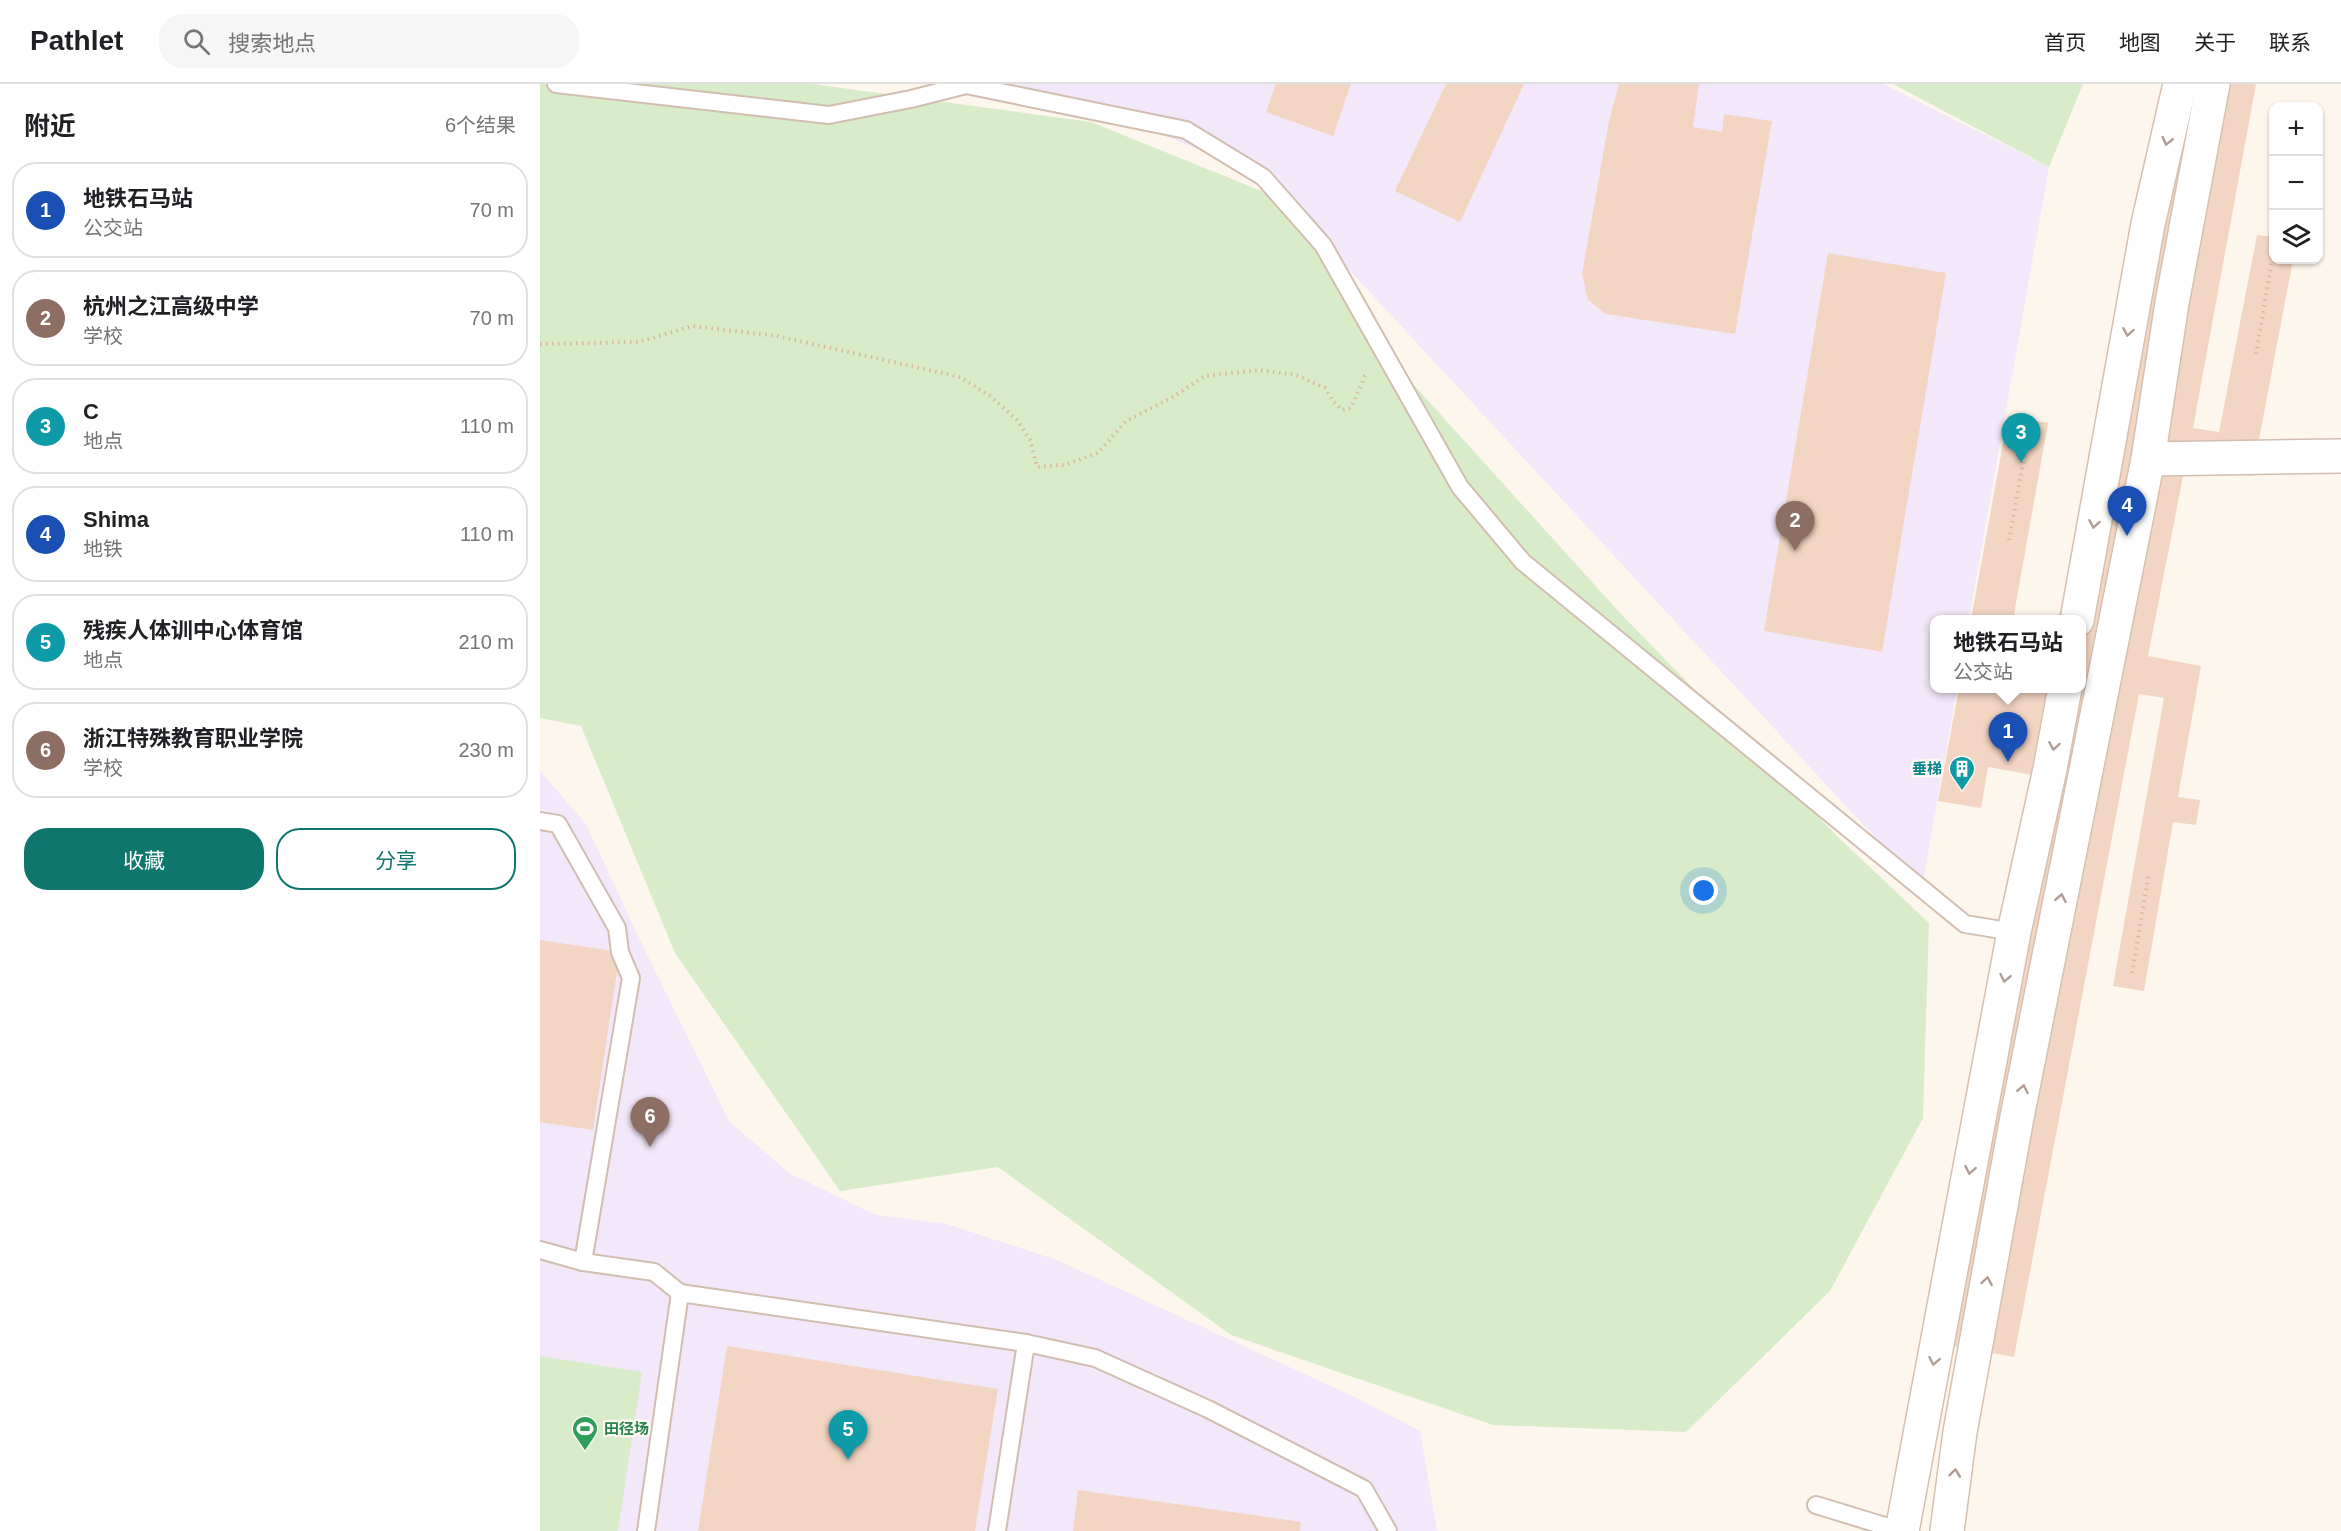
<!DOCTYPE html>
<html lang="zh">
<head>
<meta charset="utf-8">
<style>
	:root { --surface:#fff; --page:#f6f6f6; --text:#202124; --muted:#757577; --line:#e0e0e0; --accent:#0f766e }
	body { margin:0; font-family:Arial,"Noto Sans SC",sans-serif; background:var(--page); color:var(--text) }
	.controls { position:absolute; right:18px; top:18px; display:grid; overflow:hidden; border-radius:12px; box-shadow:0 2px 4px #0004 }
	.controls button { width:54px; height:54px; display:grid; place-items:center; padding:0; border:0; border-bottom:2px solid var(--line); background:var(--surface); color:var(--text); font:30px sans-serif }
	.you { position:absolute; left:1164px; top:807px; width:21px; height:21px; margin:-15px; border:4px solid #fff; border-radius:50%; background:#1a73e8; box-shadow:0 0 0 9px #1a73e833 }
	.badge { display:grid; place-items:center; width:39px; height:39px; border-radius:50%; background:var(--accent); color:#fff; font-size:20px; font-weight:700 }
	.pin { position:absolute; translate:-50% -50px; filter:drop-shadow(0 2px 3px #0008) }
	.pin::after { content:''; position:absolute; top:32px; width:21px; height:18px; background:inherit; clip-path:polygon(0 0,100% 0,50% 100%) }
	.popup { position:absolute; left:1390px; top:531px; width:156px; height:78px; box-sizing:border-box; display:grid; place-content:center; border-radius:12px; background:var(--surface); filter:drop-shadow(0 2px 4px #0005); font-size:20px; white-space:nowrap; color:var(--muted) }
	.popup b { font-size:22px; color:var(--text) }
	.popup::after { content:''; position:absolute; left:50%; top:100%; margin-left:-12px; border:12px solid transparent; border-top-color:var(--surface) }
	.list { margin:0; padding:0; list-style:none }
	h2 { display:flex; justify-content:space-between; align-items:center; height:78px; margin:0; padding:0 24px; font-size:26px }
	h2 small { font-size:20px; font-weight:400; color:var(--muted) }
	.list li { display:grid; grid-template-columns:39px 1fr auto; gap:18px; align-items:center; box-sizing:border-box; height:96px; margin:0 12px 12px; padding:0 12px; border:2px solid var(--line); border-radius:24px }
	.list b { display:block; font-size:22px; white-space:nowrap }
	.list p { margin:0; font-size:20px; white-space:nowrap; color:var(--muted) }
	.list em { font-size:20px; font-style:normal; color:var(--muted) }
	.actions { display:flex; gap:12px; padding:18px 24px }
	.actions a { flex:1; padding:14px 0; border:2px solid var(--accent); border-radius:24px; text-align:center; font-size:21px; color:var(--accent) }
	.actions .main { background:var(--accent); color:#fff }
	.icon { flex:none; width:33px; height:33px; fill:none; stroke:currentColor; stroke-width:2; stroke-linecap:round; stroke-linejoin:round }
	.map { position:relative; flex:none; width:1801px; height:1447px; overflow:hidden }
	header { display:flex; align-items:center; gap:36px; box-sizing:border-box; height:84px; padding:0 30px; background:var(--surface); border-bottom:2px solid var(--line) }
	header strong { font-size:28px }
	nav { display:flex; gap:33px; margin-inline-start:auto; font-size:21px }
	.search { width:420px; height:54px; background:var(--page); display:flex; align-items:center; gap:15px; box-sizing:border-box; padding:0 21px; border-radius:24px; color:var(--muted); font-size:22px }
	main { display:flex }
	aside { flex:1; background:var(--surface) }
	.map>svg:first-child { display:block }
	.education { fill:#f3e8fa }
	.green { fill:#d8ecc9 }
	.building { fill:#f3d5c3 }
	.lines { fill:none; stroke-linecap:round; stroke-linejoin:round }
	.lane-casing { stroke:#d1beb0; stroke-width:20 }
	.street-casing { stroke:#d1beb0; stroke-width:36 }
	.secondary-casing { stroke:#d6c0b0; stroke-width:36 }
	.path { stroke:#d9b8a5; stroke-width:4; stroke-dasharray:1.5 4.5; stroke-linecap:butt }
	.lane { stroke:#fff; stroke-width:16 }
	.street { stroke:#fff; stroke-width:33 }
	.secondary { stroke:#fff; stroke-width:33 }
	.oneway { stroke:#af9d94 }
	.labels { text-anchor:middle; stroke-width:4.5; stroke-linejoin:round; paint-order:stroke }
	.culture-label { font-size:15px; font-weight:bold; fill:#0d838f; stroke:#fffaf3; text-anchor:end }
	.leisure-label { font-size:15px; font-weight:bold; fill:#27864d; stroke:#fffaf3; text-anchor:start }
</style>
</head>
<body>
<header>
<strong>Pathlet</strong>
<div class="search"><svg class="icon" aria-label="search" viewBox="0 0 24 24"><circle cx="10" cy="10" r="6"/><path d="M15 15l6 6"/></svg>搜索地点</div>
<nav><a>首页</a><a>地图</a><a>关于</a><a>联系</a></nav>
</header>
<main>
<aside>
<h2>附近<small>6个结果</small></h2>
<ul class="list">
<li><span class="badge" style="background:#1a4fb4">1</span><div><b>地铁石马站</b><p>公交站</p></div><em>70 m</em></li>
<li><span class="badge" style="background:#8d6e63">2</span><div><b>杭州之江高级中学</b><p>学校</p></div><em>70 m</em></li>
<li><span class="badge" style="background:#0f9aa8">3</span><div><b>C</b><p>地点</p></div><em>110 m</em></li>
<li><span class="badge" style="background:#1a4fb4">4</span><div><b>Shima</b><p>地铁</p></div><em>110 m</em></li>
<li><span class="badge" style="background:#0f9aa8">5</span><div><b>残疾人体训中心体育馆</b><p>地点</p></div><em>210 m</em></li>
<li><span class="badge" style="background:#8d6e63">6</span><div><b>浙江特殊教育职业学院</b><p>学校</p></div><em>230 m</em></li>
</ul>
<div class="actions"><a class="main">收藏</a><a>分享</a></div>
</aside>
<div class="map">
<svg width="1801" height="1447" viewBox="0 0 1801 1447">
	<rect width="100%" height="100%" fill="#fdf6ec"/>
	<!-- education -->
	<g class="education">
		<polygon points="365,0 1344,0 1509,83 1429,535 1394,536 1394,604 1417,605 1382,804 723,93 578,32 426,1"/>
		<polygon points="0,687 46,740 100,856 189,1037 249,1089 336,1131 407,1140 517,1176 819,1315 880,1347 897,1447 0,1447"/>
	</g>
	<!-- green -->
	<g class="green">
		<polygon points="0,0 272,0 551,38 749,118 874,301 1081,530 1297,752 1389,839 1383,1034 1290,1207 1146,1348 953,1341 691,1251 458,1083 300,1107 135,869 41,642 0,634"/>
		<polygon points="1353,0 1543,0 1509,83"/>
		<polygon points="0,1272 102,1288 78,1447 0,1447"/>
	</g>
	<!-- building -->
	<g class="building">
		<polygon points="736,0 811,0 793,52 726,28"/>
		<polygon points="906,0 984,0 920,138 855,107"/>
		<polygon points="1079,0 1159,0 1153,43 1182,48 1184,30 1232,37 1195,250 1066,230 1048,216 1042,190 1069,37"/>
		<polygon points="1630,0 1716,0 1653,344 1679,348 1717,151 1734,153 1734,176 1753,176 1712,392 1645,382 1608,572 1661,582 1638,713 1660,716 1656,741 1633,738 1604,907 1573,902 1624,614 1599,610 1474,1273 1391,1258 1498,692 1448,683 1441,724 1398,717 1419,604 1541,604 1541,536"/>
		<polygon points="1288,169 1406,189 1342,568 1224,547"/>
		<polygon points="1468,332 1508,339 1473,536 1431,536"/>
		<polygon points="0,856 80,868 53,1046 0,1038"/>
		<polygon points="187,1262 458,1305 435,1447 158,1447"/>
		<polygon points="538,1406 761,1438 760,1447 533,1447"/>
	</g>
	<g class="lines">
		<defs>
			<g id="lane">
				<polyline points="16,0 289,31 371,15 426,1 646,46 723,93 783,161 920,403 983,478 1425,840 1474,848"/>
				<polyline points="0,737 18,740 77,844 80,868 91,894 43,1178"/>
				<polyline points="0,1166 43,1178 114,1188 140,1209"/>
				<polyline points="1276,1421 1361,1447"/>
				<polyline points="106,1447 140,1209 486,1259"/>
				<polyline points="457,1447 486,1259 555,1274 668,1325 824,1405 848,1447"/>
			</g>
			<polyline id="street" points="1608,375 1801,372"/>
			<g id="secondary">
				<polyline points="1537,536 1608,140 1640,0"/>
				<polyline points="1362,1447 1474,848 1510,685 1525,604"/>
				<polyline points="1407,1447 1420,1348 1477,1033 1608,375 1632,219 1673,0"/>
			</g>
		</defs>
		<!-- lane casing -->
		<use href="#lane" class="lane-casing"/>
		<!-- street casing -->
		<use href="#street" class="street-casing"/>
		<!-- secondary casing -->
		<use href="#secondary" class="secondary-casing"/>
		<!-- path -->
		<g class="path">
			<polyline points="0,260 99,258 152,242 237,252 420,293 450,312 477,336 490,356 497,383 524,381 558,369 586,337 631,314 665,292 719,286 756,291 785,304 793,317 802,326 811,324 825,292 828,290"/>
			<polyline points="1716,270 1733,170"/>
			<polyline points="1469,456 1487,356"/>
			<polyline points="1592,889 1609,789"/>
		</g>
		<!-- lane -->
		<use href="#lane" class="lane"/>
		<!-- street -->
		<use href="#street" class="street"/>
		<!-- secondary -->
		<use href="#secondary" class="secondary"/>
	</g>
	<!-- one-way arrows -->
	<defs><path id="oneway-chevron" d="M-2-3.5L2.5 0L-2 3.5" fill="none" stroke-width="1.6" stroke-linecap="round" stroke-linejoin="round" transform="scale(1.5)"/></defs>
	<g class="oneway">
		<use href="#oneway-chevron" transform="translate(1627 57) rotate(103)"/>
		<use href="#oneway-chevron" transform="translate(1588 248) rotate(100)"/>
		<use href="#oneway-chevron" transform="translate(1554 440) rotate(100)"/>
		<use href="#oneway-chevron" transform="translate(1514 662) rotate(100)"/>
		<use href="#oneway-chevron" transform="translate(1521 814) rotate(-79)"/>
		<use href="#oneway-chevron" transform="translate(1465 894) rotate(101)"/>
		<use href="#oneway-chevron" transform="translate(1483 1005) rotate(-79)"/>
		<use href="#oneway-chevron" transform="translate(1430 1086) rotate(101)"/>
		<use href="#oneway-chevron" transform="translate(1447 1197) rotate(-80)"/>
		<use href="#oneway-chevron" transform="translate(1394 1277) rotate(101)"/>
		<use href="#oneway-chevron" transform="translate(1415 1389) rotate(-83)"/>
	</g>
	<!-- icons -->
	<defs>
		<symbol id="building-pin" viewBox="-11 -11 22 30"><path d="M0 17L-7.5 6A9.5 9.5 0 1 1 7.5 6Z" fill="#0f9aa8" stroke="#fffaf3"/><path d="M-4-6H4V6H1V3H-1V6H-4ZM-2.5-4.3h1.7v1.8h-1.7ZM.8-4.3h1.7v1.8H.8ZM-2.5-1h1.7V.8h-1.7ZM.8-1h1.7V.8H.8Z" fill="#fff"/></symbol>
		<symbol id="stadium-pin" viewBox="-11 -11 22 30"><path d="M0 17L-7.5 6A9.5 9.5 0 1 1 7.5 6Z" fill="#2e9e5b" stroke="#fffaf3"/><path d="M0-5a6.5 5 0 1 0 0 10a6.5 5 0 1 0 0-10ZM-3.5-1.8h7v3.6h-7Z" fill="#fff"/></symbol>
	</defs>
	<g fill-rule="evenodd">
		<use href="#building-pin" x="1407" y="670" width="30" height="40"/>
		<use href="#stadium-pin" x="30" y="1330" width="30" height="40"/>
	</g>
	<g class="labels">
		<!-- culture labels -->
		<g class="culture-label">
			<text x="1402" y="690">垂梯</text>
		</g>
		<!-- leisure labels -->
		<g class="leisure-label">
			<text x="64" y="1350">田径场</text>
		</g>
	</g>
</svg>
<div class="controls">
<button>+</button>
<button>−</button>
<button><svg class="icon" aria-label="layers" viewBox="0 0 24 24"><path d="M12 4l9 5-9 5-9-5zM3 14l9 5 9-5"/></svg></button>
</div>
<div class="you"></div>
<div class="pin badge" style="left:1468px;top:678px;background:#1a4fb4">1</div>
<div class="popup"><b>地铁石马站</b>公交站</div>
<div class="pin badge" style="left:1255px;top:467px;background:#8d6e63">2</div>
<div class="pin badge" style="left:1481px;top:379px;background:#0f9aa8">3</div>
<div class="pin badge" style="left:1587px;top:452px;background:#1a4fb4">4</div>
<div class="pin badge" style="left:308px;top:1376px;background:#0f9aa8">5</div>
<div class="pin badge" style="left:110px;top:1063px;background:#8d6e63">6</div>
</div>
</main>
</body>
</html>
